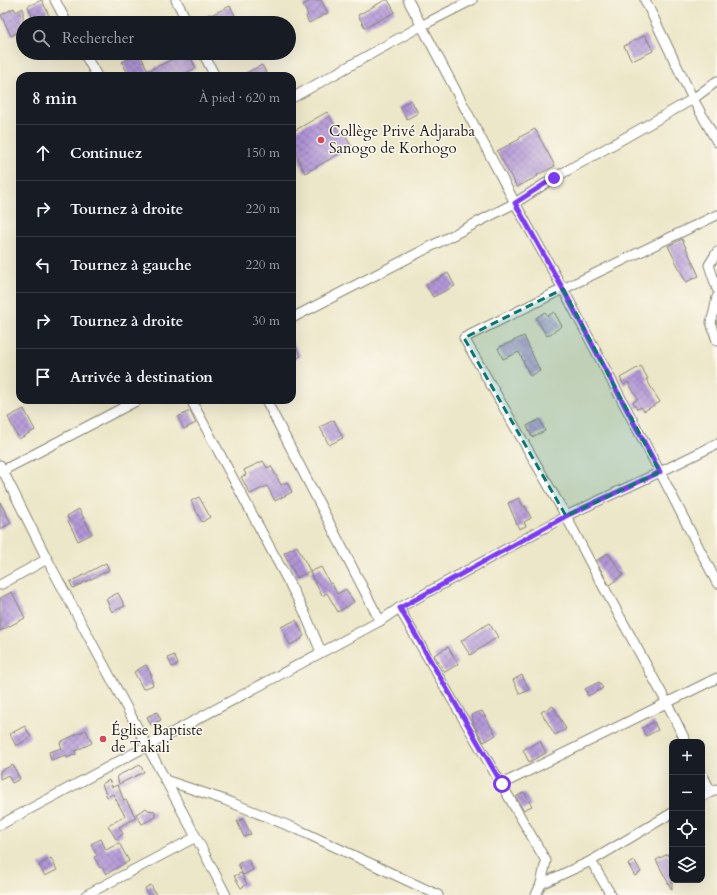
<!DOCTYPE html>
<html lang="fr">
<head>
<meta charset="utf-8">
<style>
	:root { --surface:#171b24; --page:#242831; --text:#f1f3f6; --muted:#9ea1a6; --line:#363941 }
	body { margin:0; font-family:Cardo,serif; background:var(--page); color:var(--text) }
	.controls { position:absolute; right:12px; bottom:12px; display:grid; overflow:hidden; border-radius:8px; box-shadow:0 4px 16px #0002 }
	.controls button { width:36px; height:36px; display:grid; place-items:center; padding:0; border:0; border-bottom:1px solid var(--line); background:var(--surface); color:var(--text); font:20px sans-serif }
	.stop { position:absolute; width:12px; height:12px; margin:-9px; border:3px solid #7c3aed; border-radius:50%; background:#fff }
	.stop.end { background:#7c3aed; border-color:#fff; box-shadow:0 1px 4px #0008 }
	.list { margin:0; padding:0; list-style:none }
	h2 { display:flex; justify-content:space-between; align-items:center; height:52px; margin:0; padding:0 16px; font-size:17px }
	h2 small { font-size:13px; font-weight:400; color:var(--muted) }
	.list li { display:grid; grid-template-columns:26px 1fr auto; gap:12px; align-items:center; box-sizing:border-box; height:56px; padding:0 16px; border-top:1px solid var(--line) }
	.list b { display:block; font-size:15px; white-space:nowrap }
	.list em { font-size:13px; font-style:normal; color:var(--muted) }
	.icon { flex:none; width:22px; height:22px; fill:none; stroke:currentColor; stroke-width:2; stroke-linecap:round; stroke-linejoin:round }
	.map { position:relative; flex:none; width:717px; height:895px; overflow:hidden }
	.search { position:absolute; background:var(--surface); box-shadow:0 4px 16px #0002; left:16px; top:16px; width:280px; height:44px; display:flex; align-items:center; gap:10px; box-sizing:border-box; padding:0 14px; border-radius:22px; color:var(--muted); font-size:15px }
	.panel { position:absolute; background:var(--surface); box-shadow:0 4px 16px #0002; left:16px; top:72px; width:280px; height:332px; border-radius:12px }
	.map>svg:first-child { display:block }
	.building { fill:url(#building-cross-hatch) }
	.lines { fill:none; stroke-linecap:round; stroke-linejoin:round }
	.minor-casing { stroke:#848272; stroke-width:11 }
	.minor { stroke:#fff; stroke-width:9 }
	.route { stroke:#7c3aed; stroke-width:5 }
	.marked { fill:#0f766e; fill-opacity:0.2; stroke:#0f766e; stroke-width:3; stroke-dasharray:8 5; stroke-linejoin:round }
	.poi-dot { fill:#d1495b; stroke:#fbf7ec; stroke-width:1.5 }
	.labels { text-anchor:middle; stroke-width:3; stroke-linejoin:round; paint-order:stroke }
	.poi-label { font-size:15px; fill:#1c1c1c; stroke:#fbf7ec; text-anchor:start }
</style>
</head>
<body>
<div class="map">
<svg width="717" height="895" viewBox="0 0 717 895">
	<defs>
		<pattern id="building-cross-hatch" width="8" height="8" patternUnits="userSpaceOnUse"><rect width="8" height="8" fill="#b296d8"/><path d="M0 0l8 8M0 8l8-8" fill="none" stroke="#907aae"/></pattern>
	</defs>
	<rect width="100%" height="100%" fill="#fbf7ec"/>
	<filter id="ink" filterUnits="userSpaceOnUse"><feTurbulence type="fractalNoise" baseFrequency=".025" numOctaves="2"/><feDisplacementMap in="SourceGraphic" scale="8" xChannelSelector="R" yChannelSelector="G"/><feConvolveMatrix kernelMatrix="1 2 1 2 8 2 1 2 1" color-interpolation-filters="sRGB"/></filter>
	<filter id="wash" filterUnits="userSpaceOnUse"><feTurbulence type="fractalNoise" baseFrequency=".012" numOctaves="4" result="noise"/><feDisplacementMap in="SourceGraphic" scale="16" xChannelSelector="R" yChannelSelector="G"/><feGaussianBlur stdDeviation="0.9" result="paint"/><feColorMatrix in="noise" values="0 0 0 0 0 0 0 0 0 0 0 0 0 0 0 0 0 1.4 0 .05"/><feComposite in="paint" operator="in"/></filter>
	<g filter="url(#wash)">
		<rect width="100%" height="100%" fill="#ede7c9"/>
		<g id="blocks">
			<!-- building -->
			<g class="building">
				<polygon points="42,0 50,18 38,23 35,23 28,6"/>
				<polygon points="313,0 321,0 328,13 309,23 306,17 308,15 303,5"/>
				<polygon points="385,0 388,0 395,12 365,28 358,15"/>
				<polygon points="230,6 239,23 194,23 210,14 211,15"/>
				<polygon points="14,8 16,12 23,8 23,30 11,36 1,15"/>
				<polygon points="645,35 653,51 632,61 624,46"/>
				<polygon points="185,53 188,53 196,68 180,76 176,76 175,73 169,76 129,76 122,62 140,54 148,71"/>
				<polygon points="262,65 268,76 240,76"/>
				<polygon points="411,100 418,113 407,119 400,107"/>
				<polygon points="327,112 341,135 344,134 352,147 305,173 298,159 299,158 292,146 292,132"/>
				<polygon points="535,129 555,166 537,175 538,176 517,187 497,151 520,139 520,137"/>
				<polygon points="682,239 699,276 686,282 668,246"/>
				<polygon points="448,273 455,286 433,297 426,285"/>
				<polygon points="545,312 548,316 554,312 562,326 547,336 536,318"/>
				<polygon points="524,336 540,371 530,376 519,352 503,359 498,348"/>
				<polygon points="292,340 301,356 292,361"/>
				<polygon points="641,366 648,379 646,379 660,402 644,411 641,407 637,409 633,402 638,399 628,382 624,385 620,378"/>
				<polygon points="24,409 35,430 19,439 8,417"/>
				<polygon points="190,411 196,423 184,429 178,417"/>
				<polygon points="540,419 545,431 532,437 527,426"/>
				<polygon points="334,420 343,438 329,445 320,427"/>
				<polygon points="263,461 267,468 271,466 281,485 287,482 292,492 275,501 267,486 250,494 241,477 246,475 244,470"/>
				<polygon points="199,497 210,517 202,522 191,501"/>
				<polygon points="519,498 523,507 525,506 531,518 524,522 526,526 519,529 508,503"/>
				<polygon points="0,502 11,523 0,529"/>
				<polygon points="79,509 92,534 78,541 68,521 69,520 67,516"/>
				<polygon points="297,546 310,571 297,578 284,553"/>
				<polygon points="608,553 623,575 609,585 596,561"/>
				<polygon points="106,563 109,570 73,588 70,582"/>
				<polygon points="321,567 330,584 332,583 337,594 346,589 354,602 338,612 327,593 322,596 310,572"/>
				<polygon points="12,592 25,618 0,631 0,598"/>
				<polygon points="118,593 125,606 112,612 106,599"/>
				<polygon points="296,620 304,636 301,638 302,639 290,645 281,627"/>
				<polygon points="489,623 498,637 470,655 461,641"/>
				<polygon points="448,647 458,664 445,672 434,655"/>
				<polygon points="174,655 178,664 172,667 168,658"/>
				<polygon points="146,665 152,676 151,677 153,685 143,689 134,672"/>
				<polygon points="522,675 529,690 520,694 513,680"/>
				<polygon points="599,682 603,688 588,696 585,689"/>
				<polygon points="553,706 566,729 555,735 541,712"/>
				<polygon points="482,711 496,735 484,742 474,725 471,715"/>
				<polygon points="157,712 161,720 151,725 147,717"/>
				<polygon points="654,722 658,730 646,736 642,728"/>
				<polygon points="25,726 31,737 16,746 10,734"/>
				<polygon points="86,730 92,743 75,751 76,754 67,758 66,755 51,760 49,752 62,748 60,743 62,742 62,741"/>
				<polygon points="540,741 546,753 529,762 523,750"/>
				<polygon points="13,765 20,779 12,783 8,775 0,779 0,771"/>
				<polygon points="140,765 144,772 119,784 117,776"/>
				<polygon points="109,780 112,787 118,785 124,801 126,800 136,818 119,827 123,834 116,839 108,826 125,816 113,794 107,797 102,784"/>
				<polygon points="524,792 532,806 523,810 516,797"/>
				<polygon points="146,808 148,810 155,811 155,817 142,824 136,814"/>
				<polygon points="243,819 251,834 244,837 237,821"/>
				<polygon points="101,839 106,850 119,843 129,861 106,874 102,867 100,868 94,857 97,856 91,844"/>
				<polygon points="668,854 672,862 672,890 656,860"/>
				<polygon points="51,858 57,870 45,876 39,865"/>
				<polygon points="248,859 253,870 243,875 238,864"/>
				<polygon points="635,861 641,872 635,876 628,864"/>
				<polygon points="241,873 247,884 241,888 234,876"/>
				<polygon points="151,885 156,895 148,895 145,888"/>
			</g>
		</g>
	</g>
	<g filter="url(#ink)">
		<use href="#blocks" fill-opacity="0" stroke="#848272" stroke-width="1"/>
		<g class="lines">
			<defs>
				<g id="minor">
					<polyline points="55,0 67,23"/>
					<polyline points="176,0 188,23"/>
					<polyline points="408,0 515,203 563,289 660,472 717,583"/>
					<polyline points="645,0 693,99 717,142"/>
					<polyline points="84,53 97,76"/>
					<polyline points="203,53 215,76"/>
					<polyline points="292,98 421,26 472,0"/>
					<polyline points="717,252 709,265 717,289"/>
					<polyline points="717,297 714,312 711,322 717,341"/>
					<polyline points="292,318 515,203 554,178 693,99 717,81"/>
					<polyline points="191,400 304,611 321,652"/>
					<polyline points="266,400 380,621"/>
					<polyline points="0,465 47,559 196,837 226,895"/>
					<polyline points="0,472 138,400"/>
					<polyline points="0,585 47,559"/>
					<polyline points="399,608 546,861 541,884 536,895"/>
					<polyline points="686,742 667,703 590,562 566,516 464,338 563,289 717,215"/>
					<polyline points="702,774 711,792"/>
					<polyline points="165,780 225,800 299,830 438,895"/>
					<polyline points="502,784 717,678"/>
					<polyline points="702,797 717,789"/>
					<polyline points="0,825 380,621 399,608 566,516 660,472 717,444"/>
					<polyline points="591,861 611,895"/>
					<polyline points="541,884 591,861 672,813"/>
					<polyline points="86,895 196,837"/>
				</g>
			</defs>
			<!-- minor casing -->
			<use href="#minor" class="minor-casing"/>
			<!-- minor -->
			<use href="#minor" class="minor"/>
		</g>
	</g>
	<g class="lines" filter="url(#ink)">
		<!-- route -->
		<polyline class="route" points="502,784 400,608 566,516 660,472 563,289 515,203 554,178"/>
	</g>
	<!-- marked area -->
	<path class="marked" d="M563 289 660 472 566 516 464 338Z"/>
	<!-- markers -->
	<g class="poi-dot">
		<circle cx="321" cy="140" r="4"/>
		<circle cx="103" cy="739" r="4"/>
	</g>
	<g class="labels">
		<!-- poi labels -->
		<g class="poi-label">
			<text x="329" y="136">Collège Privé Adjaraba<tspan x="329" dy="17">Sanogo de Korhogo</tspan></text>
			<text x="111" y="735">Église Baptiste<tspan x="111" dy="17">de Takali</tspan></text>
		</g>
	</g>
</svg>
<div class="controls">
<button>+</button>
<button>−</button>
<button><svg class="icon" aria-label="locate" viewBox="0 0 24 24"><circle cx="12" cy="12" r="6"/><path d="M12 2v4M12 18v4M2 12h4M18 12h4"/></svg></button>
<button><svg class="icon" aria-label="layers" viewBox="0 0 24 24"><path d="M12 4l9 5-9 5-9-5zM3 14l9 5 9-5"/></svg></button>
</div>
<div class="stop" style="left:502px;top:784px"></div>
<div class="stop end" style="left:554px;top:178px"></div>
<div class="search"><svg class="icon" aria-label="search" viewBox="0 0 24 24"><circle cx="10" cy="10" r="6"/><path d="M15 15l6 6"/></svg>Rechercher</div>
<section class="panel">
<h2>8 min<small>À pied · 620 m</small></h2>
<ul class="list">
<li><svg class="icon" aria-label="ahead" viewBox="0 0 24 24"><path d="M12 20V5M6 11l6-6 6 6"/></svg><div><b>Continuez</b></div><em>150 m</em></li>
<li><svg class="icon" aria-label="right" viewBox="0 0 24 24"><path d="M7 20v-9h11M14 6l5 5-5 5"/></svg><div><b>Tournez à droite</b></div><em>220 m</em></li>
<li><svg class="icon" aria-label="left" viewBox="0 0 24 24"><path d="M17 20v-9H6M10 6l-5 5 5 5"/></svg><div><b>Tournez à gauche</b></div><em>220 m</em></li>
<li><svg class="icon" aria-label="right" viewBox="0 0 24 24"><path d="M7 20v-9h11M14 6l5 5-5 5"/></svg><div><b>Tournez à droite</b></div><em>30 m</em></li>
<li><svg class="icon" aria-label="arrive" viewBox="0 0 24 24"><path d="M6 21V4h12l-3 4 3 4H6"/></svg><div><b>Arrivée à destination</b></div></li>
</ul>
</section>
</div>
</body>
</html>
